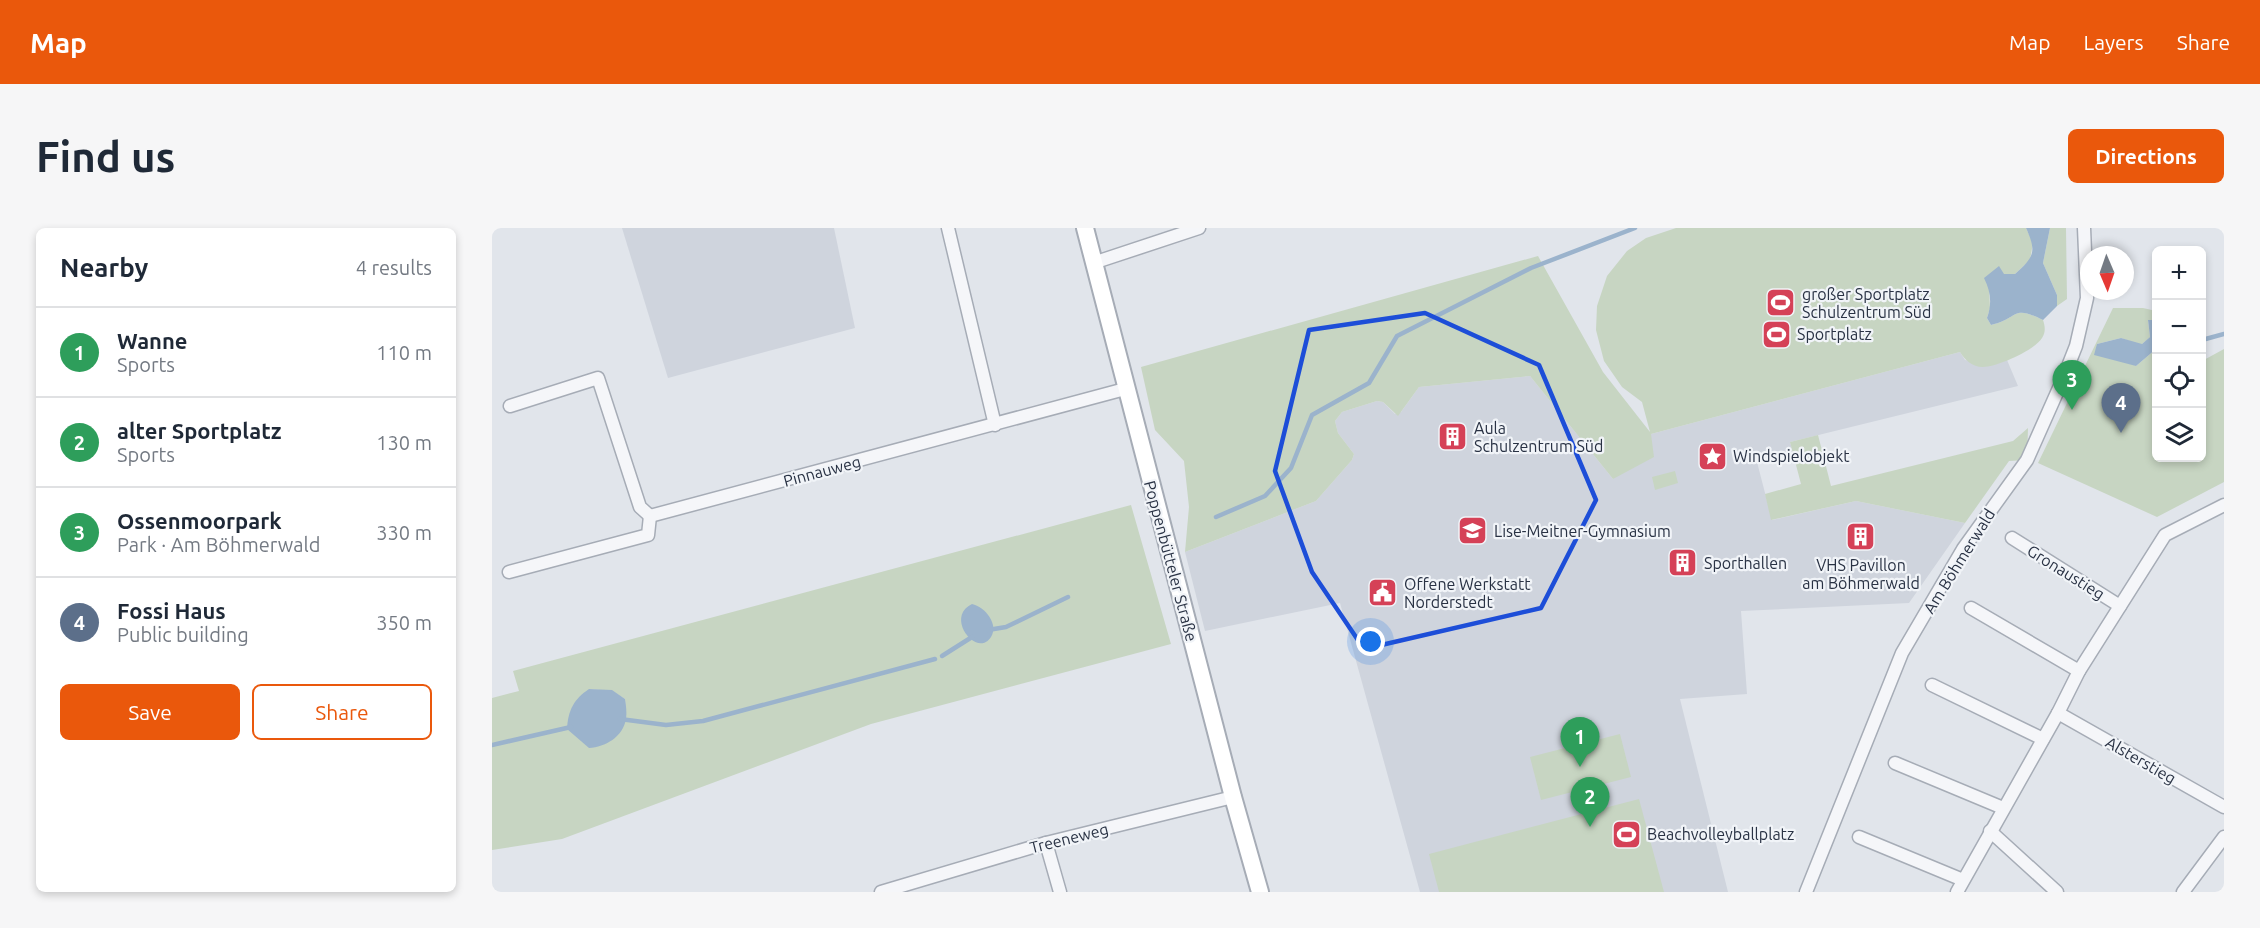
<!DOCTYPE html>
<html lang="en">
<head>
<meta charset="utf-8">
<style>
	:root { --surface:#fff; --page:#f6f6f7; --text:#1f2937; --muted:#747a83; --line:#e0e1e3; --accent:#ea580c }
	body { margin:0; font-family:Ubuntu,sans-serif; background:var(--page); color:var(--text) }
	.controls { position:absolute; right:18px; top:18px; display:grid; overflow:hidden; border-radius:9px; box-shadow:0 3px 9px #0003 }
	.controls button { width:54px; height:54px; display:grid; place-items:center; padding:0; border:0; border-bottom:2px solid var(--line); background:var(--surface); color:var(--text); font:30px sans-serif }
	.compass { position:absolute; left:1588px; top:18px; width:54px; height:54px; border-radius:50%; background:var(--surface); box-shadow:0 3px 9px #0003; rotate:178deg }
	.you { position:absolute; left:879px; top:414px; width:21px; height:21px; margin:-15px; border:4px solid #fff; border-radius:50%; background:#1a73e8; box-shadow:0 0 0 9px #1a73e833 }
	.badge { display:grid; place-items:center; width:39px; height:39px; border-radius:50%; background:var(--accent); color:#fff; font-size:20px; font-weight:700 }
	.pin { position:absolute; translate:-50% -50px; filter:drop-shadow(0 2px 3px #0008) }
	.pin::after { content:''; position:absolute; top:32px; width:21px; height:18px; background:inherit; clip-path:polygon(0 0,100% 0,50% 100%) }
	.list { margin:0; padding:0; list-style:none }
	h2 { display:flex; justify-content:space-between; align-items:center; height:78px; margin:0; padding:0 24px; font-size:26px }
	h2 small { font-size:20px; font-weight:400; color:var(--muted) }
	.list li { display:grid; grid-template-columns:39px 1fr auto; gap:18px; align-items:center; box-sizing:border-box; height:90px; padding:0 24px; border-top:2px solid var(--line) }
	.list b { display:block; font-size:22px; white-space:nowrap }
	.list p { margin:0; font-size:20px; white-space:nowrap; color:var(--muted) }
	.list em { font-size:20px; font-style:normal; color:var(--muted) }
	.actions { display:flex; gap:12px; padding:18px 24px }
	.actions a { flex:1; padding:14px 0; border:2px solid var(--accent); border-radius:9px; text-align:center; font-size:21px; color:var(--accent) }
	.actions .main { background:var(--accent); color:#fff }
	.icon { flex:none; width:33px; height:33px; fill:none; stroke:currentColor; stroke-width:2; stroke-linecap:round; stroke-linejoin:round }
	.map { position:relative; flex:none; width:1732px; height:664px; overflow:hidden; border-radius:9px }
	header { display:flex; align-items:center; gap:36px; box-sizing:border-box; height:84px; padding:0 30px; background:var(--accent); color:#fff }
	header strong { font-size:28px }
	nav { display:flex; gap:33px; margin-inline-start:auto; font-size:21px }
	.intro { display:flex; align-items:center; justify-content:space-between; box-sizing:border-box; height:144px; padding:0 36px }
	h1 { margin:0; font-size:42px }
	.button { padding:15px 27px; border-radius:9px; background:var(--accent); color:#fff; font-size:21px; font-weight:700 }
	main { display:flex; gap:36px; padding:0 36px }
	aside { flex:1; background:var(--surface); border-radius:9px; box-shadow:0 3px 9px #0003 }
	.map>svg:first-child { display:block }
	.built { fill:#cfd4dd }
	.green { fill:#c7d5c2; fill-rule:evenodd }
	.water { fill:#9bb3cc }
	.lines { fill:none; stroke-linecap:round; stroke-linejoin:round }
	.stream { stroke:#9bb3cc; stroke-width:4.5 }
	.minor-casing { stroke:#a6acb6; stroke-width:15 }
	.secondary-casing { stroke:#a6acb6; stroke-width:20 }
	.minor { stroke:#f5f6f9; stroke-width:12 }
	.secondary { stroke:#fff; stroke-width:16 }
	.marked { fill:none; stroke:#1d4ed8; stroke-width:4.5; stroke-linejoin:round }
	.labels { text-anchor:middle; stroke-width:4.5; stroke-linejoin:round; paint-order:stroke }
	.poi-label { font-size:16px; fill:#293244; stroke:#f1f4f8; text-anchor:start }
	.street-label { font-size:16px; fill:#293244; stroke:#f1f4f8 }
</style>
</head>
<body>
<header>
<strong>Map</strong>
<nav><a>Map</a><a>Layers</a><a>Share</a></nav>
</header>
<div class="intro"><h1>Find us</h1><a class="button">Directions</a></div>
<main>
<aside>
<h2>Nearby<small>4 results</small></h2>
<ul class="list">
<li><span class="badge" style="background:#2e9e5b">1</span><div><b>Wanne</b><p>Sports</p></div><em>110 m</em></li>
<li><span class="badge" style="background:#2e9e5b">2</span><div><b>alter Sportplatz</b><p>Sports</p></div><em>130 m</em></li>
<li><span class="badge" style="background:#2e9e5b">3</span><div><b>Ossenmoorpark</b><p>Park · Am Böhmerwald</p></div><em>330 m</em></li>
<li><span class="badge" style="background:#5c6f8a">4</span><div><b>Fossi Haus</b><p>Public building</p></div><em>350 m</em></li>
</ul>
<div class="actions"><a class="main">Save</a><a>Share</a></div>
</aside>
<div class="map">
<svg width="1732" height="664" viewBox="0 0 1732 664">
	<rect width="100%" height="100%" fill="#e1e5eb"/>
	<!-- built -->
	<g class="built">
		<polygon points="130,0 342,0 363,100 176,150"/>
		<polygon points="1468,124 1473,132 1501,137 1515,132 1526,158 1298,214 1301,224 1265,234 1280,292 1364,273 1473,295 1417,375 1249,383 1255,466 1188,471 1236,664 928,664 848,375 713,403 693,324 824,273 860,232 862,226 846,205 843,193 850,184 885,173 891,174 903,186 909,184 927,159 1038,148 1121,251 1159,206"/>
	</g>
	<!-- green -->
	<g class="green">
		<path d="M1184 0H1534L1541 15 1538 32 1523 46H1511L1497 60 1498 80 1495 90 1499 97C1527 91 1519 76 1551 92 1553 98 1554 104 1550 110 1543 122 1505 139 1491 139 1480 139 1473 132 1468 124L1159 206 1162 229 1121 251 1038 148 927 159 906 188 891 174 885 173 850 184 843 193 846 205 862 226 860 232 824 273 693 324 697 279 692 233 663 202 649 139 1046 28 1111 144 1158 204 1150 174 1130 159 1112 133 1104 102 1105 78 1115 48 1135 23 1154 10Z"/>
		<polygon points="1558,0 1574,0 1575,71 1565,78 1565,67 1551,35"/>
		<polygon points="1621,80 1651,80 1664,83 1664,92 1656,93 1658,109 1649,117 1629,110 1605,116 1644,138 1664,121 1664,230 1710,230 1710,133 1732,121 1732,254 1665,289 1546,235"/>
		<polygon points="1536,200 1535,232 1517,233 1473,295 1364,273 1279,292 1273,266 1309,256 1298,214 1326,207 1339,258 1521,213"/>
		<polygon points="1183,243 1186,255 1163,262 1160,249"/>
		<path d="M639 277 679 416 379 496 70 611 0 622V470L27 463 21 443ZM97 461 120 463 133 471 134 492Z"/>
		<polygon points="1128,506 1139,549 1049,572 1038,529"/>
		<polygon points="1147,571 1172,664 947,664 937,626"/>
	</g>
	<!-- water -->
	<g class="water">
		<path d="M1534 0H1558L1551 35 1565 67V78L1551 92C1519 76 1527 91 1499 97L1495 90C1500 76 1499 64 1492 50L1507 38 1512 46H1523C1542 29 1545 24 1534 0Z"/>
		<polygon points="1656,92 1664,92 1664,121 1644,138 1602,127 1605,116 1629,110 1650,116 1658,109"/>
		<path d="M480 376C493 379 507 396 499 409 485 431 452 389 480 376Z"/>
		<path d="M97 461 120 462 133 471C134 477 135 485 134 491 131 509 113 519 97 520L75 501C76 482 82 471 97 461Z"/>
	</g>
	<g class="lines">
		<!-- stream -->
		<g class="stream">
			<polyline points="1710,112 1732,106"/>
			<polyline points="724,289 773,268 799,240 820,187 877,155 905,108 1039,40 1143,0"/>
			<polyline points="496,402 514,399 576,369"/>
			<polyline points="450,428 480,409"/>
			<polyline points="128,491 174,497 211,493 443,431"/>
			<polyline points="0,517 79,499"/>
		</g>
		<defs>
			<g id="minor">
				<polyline points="456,0 503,197"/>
				<polyline points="601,35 707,0"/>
				<polyline points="18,178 106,150 148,279 158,288"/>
				<polyline points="158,288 633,161"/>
				<polyline points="1520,310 1628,378"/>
				<polyline points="17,344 156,307 158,288"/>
				<polyline points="1479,380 1587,443"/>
				<polyline points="1440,457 1551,511"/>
				<polyline points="1566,485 1732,579"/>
				<polyline points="1403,535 1511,580"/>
				<polyline points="1498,603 1565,664"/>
				<polyline points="1367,609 1471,652"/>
				<polyline points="554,615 568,664"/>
				<polyline points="389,664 554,615 741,569"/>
				<polyline points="1314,664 1410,425 1471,321 1535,232 1571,151 1584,118 1595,70 1592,0"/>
				<polyline points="1465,664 1566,485 1587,443 1673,307 1732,277"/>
				<polyline points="1691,664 1732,609"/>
			</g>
			<polyline id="secondary" points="593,0 741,569 768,664"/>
		</defs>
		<!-- minor casing -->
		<use href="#minor" class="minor-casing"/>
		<!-- secondary casing -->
		<use href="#secondary" class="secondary-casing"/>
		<!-- minor -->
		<use href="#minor" class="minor"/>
		<!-- secondary -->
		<use href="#secondary" class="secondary"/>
	</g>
	<!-- marked area -->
	<path class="marked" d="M933 85 1047 137 1104 272 1049 380 872 421 820 344 783 243 817 102Z"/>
	<!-- icons -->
	<defs>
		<symbol id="stadium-square" viewBox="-11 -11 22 22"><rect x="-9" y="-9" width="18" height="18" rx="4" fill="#d54157" stroke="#f1f4f8"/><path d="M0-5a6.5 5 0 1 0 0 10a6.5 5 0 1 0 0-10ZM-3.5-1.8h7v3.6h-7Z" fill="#fff"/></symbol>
		<symbol id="building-square" viewBox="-11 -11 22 22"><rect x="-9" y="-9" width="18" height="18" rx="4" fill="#d54157" stroke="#f1f4f8"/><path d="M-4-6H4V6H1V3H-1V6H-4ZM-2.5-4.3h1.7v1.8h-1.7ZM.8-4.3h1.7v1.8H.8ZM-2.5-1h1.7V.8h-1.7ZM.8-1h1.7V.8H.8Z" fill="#fff"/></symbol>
		<symbol id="sight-square" viewBox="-11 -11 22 22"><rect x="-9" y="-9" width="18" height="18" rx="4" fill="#d54157" stroke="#f1f4f8"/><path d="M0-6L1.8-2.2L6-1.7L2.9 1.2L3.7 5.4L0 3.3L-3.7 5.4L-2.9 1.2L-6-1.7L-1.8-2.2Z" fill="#fff"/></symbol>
		<symbol id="school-square" viewBox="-11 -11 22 22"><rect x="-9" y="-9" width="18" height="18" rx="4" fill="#d54157" stroke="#f1f4f8"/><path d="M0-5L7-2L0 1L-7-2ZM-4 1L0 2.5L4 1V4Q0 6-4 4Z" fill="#fff"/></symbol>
		<symbol id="civic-square" viewBox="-11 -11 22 22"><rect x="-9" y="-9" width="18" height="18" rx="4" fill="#d54157" stroke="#f1f4f8"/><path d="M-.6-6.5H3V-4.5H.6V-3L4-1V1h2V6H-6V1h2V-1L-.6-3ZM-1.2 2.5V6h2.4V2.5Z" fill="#fff"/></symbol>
	</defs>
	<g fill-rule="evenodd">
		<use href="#stadium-square" x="1272" y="58" width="33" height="33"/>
		<use href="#stadium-square" x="1268" y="90" width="33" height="33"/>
		<use href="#building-square" x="944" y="192" width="33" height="33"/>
		<use href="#sight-square" x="1204" y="212" width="33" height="33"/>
		<use href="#school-square" x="964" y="286" width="33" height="33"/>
		<use href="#building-square" x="1352" y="292" width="33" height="33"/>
		<use href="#building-square" x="1174" y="318" width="33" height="33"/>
		<use href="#civic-square" x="874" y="348" width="33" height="33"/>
		<use href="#stadium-square" x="1118" y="590" width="33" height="33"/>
	</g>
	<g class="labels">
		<!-- poi labels -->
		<g class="poi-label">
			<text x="1310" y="72">großer Sportplatz<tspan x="1310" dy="18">Schulzentrum Süd</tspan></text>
			<text x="1305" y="112">Sportplatz</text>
			<text x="982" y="206">Aula<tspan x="982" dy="18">Schulzentrum Süd</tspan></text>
			<text x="1241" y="234">Windspielobjekt</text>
			<text x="1002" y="309">Lise-Meitner-Gymnasium</text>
			<text x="1212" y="341">Sporthallen</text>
			<text x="1369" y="343" text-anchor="middle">VHS Pavillon<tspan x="1369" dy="18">am Böhmerwald</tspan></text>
			<text x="912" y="362">Offene Werkstatt<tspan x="912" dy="18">Norderstedt</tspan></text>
			<text x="1155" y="612">Beachvolleyballplatz</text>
		</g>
		<!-- street labels -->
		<g class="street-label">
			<text transform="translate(330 243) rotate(-15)" y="6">Pinnauweg</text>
			<text transform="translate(679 333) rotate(75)" y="6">Poppenbütteler Straße</text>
			<text transform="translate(1467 333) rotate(-58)" y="6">Am Böhmerwald</text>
			<text transform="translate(1574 344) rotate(32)" y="6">Gronaustieg</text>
			<text transform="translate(1649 532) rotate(30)" y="6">Alsterstieg</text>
			<text transform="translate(577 610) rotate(-14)" y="6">Treeneweg</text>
		</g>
	</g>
</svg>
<div class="controls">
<button>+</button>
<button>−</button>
<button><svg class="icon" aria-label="locate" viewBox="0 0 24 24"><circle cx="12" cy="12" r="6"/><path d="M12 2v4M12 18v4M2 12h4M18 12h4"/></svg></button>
<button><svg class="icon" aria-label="layers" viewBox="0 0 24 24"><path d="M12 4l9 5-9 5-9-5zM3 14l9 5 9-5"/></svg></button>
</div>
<svg class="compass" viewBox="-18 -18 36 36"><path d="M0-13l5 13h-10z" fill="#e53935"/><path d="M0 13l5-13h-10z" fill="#747a83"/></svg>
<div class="you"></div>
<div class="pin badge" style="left:1088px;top:539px;background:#2e9e5b">1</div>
<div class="pin badge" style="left:1098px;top:599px;background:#2e9e5b">2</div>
<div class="pin badge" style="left:1580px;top:182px;background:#2e9e5b">3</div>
<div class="pin badge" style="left:1629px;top:205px;background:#5c6f8a">4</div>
</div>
</main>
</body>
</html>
